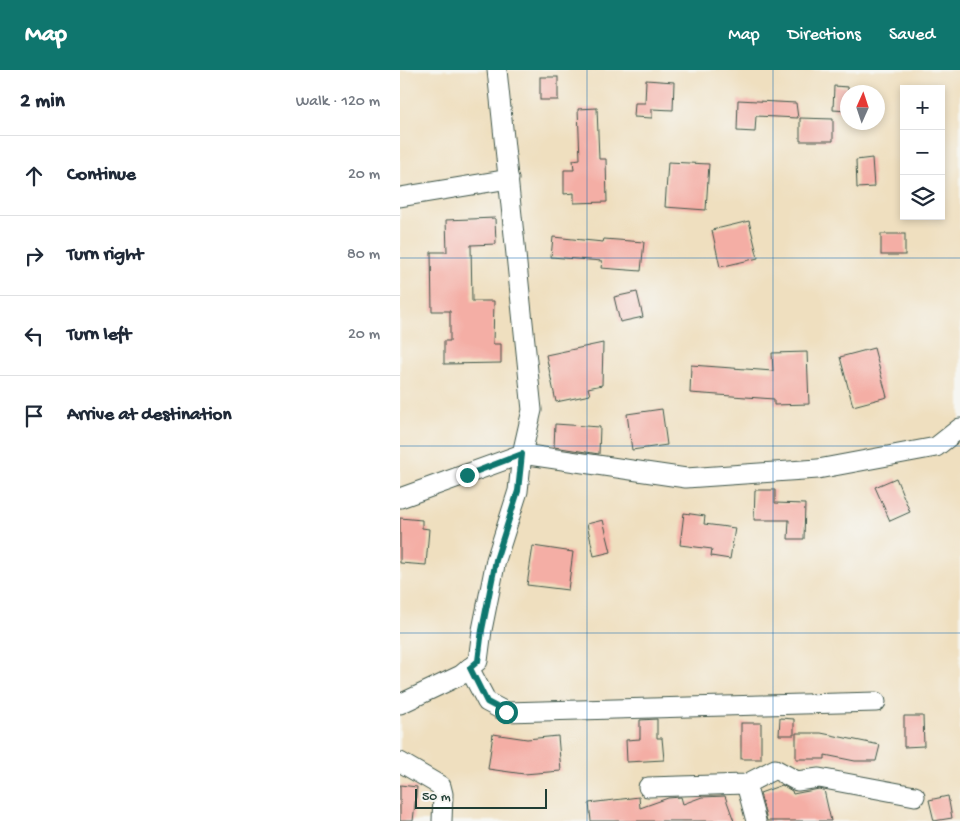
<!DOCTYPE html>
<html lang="en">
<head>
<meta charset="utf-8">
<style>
  :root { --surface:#fff; --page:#f6f6f7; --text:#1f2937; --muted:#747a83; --line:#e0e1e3; --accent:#0f766e }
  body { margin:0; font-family:"Gochi Hand",sans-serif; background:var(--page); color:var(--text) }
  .controls { position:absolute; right:15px; top:15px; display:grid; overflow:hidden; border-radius:0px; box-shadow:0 2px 8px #0003 }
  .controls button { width:45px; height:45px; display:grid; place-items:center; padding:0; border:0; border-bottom:1px solid var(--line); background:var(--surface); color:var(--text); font:25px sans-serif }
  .compass { position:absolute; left:440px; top:15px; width:45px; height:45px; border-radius:50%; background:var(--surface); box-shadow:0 2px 8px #0003; rotate:3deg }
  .scale { position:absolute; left:15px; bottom:12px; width:132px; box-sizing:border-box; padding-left:5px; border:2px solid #1f3d34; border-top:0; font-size:14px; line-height:18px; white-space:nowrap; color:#1f3d34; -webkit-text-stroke:4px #f6f6f2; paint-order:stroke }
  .stop { position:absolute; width:15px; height:15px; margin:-11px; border:4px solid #0f766e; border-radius:50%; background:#fff }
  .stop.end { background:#0f766e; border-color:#fff; box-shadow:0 1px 5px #0008 }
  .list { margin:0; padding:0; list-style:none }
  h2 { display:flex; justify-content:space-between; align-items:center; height:65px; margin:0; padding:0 20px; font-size:21px }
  h2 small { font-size:16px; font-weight:400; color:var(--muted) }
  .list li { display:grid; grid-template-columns:32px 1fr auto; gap:15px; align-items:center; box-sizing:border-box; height:80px; padding:0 20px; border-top:1px solid var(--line) }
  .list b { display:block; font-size:19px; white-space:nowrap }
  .list em { font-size:16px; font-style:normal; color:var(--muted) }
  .icon { flex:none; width:28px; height:28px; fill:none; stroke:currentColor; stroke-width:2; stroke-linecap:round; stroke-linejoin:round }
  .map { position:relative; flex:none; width:560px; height:751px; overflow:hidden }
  header { display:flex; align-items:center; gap:30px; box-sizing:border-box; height:70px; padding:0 25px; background:var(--accent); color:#fff }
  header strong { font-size:24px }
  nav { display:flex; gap:28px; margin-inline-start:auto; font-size:18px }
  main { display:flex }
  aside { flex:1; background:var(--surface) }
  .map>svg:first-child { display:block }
  .building { fill:#f4aea5 }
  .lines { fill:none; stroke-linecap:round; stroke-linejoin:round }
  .street-casing { stroke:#3e5549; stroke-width:21 }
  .street { stroke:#fff; stroke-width:19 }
  .route { stroke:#0f766e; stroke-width:6 }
  .grid { fill:none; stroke:#1f6fb2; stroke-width:1; stroke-opacity:0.55 }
</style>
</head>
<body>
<header>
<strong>Map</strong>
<nav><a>Map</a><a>Directions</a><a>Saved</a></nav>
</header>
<main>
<aside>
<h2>2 min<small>Walk · 120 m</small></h2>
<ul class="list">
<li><svg class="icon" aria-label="ahead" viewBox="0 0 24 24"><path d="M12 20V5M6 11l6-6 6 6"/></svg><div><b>Continue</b></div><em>20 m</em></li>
<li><svg class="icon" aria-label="right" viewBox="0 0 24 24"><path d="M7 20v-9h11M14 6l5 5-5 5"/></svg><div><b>Turn right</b></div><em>80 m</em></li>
<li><svg class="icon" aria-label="left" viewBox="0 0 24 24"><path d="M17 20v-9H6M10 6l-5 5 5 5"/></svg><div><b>Turn left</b></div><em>20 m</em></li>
<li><svg class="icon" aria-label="arrive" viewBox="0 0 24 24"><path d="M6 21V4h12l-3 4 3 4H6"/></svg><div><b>Arrive at destination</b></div></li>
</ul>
</aside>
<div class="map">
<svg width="560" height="751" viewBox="0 0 560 751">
  <rect width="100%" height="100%" fill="#f6f6f2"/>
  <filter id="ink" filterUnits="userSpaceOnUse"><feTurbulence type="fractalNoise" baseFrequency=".02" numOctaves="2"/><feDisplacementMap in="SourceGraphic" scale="10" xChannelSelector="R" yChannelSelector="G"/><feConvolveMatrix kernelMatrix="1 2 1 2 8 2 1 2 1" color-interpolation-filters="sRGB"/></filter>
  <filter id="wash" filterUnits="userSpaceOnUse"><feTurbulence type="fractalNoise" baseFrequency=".0096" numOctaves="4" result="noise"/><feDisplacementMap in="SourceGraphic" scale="20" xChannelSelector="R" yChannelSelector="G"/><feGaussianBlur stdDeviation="1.12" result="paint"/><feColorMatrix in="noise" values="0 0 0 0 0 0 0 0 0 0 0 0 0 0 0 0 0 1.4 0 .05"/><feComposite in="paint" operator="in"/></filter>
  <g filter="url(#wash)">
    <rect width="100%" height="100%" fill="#efdfbf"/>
    <g id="blocks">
      <g class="building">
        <rect x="140" y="7" width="18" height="23"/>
        <polygon points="246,10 274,12 273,40 252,39 252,48 234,47 235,33 245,33"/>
        <polygon points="434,16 448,17 448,41 433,40"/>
        <polygon points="338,30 396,33 398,48 356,46 355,62 337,61"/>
        <polygon points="197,38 199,89 206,89 207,132 174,133 174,123 164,124 164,100 174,100 173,90 180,89 178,39"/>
        <polygon points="400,48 433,49 433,71 400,71"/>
        <polygon points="472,88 474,117 457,118 456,90"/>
        <polygon points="268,92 309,94 306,140 265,137"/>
        <polygon points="95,148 96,174 71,175 72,231 94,231 93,274 101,274 101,293 44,294 44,271 50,271 50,241 32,241 31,182 47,182 46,150"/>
        <polygon points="349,151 358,188 320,197 312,160"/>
        <rect x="481" y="164" width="24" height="21"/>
        <polygon points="153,167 203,172 204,169 244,172 241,201 201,198 202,191 151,187"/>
        <polygon points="237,222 243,247 220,252 214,227"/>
        <polygon points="203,273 202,315 188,318 190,325 156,332 146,285"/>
        <polygon points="474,278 487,327 453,336 440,287"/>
        <polygon points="407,282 409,334 374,335 374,329 290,323 291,295 373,301 372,283"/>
        <polygon points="262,339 267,375 232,380 227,344"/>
        <polygon points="155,354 200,357 199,384 154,377"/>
        <polygon points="496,408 510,442 490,451 475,417"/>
        <polygon points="355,420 375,420 375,433 405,434 404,469 388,469 389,450 354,450"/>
        <polygon points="284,443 305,446 304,454 335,458 330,489 311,486 312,479 280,475"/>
        <polygon points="0,448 22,450 22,458 29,459 26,495 0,493"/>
        <polygon points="203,450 211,482 194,486 187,454"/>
        <polygon points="133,476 173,482 168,520 127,515"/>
        <polygon points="504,646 523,646 524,676 504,677"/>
        <polygon points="380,648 394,649 394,665 379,665"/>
        <polygon points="257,649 257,668 262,668 264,690 227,692 226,670 240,669 240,650"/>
        <rect x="341" y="653" width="20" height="36"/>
        <polygon points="396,663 421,663 480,675 476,691 455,691 425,685 425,689 396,689"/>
        <polygon points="93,664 127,669 158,666 161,701 124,704 88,699"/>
        <polygon points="0,715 17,717 13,751 0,751"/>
        <polygon points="382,715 392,721 393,724 419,719 424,720 431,751 367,751 360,723"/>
        <polygon points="325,726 334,751 191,751 189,733 239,727 240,738 268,728 281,727 283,734 302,727"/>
        <polygon points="548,726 552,748 534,751 529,730"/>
      </g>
    </g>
  </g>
  <g filter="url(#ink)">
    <use href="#blocks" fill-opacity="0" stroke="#3e5549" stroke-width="1"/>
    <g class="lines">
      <g class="street-casing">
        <g id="street">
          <polyline points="0,127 109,109"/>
          <polyline points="0,428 122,384 132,340 97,0"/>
          <polyline points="69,598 87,632 106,642 476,632"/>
          <polyline points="0,634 61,605 78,591 82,560 96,490 118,421 122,384 286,408 418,399 536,377 560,358"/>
          <polyline points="0,692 41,716 43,724 42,751"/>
          <polyline points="346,714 356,751"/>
          <polyline points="248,717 346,714 375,699 397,711 419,708 515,726"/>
        </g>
      </g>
      <use href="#street" class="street"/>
    </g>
  </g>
  <g class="lines" filter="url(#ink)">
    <polyline class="route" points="67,405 122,384 118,421 96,490 82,560 78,591 70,598 87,632 106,642"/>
  </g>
  <path class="grid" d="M 187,0 L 187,751M 373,0 L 373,751M 0,188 L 560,188M 0,376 L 560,376M 0,563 L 560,563"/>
</svg>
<div class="controls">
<button>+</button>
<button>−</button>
<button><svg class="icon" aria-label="layers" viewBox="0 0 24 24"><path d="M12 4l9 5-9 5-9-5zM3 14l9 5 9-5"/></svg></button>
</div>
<svg class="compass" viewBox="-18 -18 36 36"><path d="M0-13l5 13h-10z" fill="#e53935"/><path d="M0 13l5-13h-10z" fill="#747a83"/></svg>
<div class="scale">50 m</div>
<div class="stop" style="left:106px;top:642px"></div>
<div class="stop end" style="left:67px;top:405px"></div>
</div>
</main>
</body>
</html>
